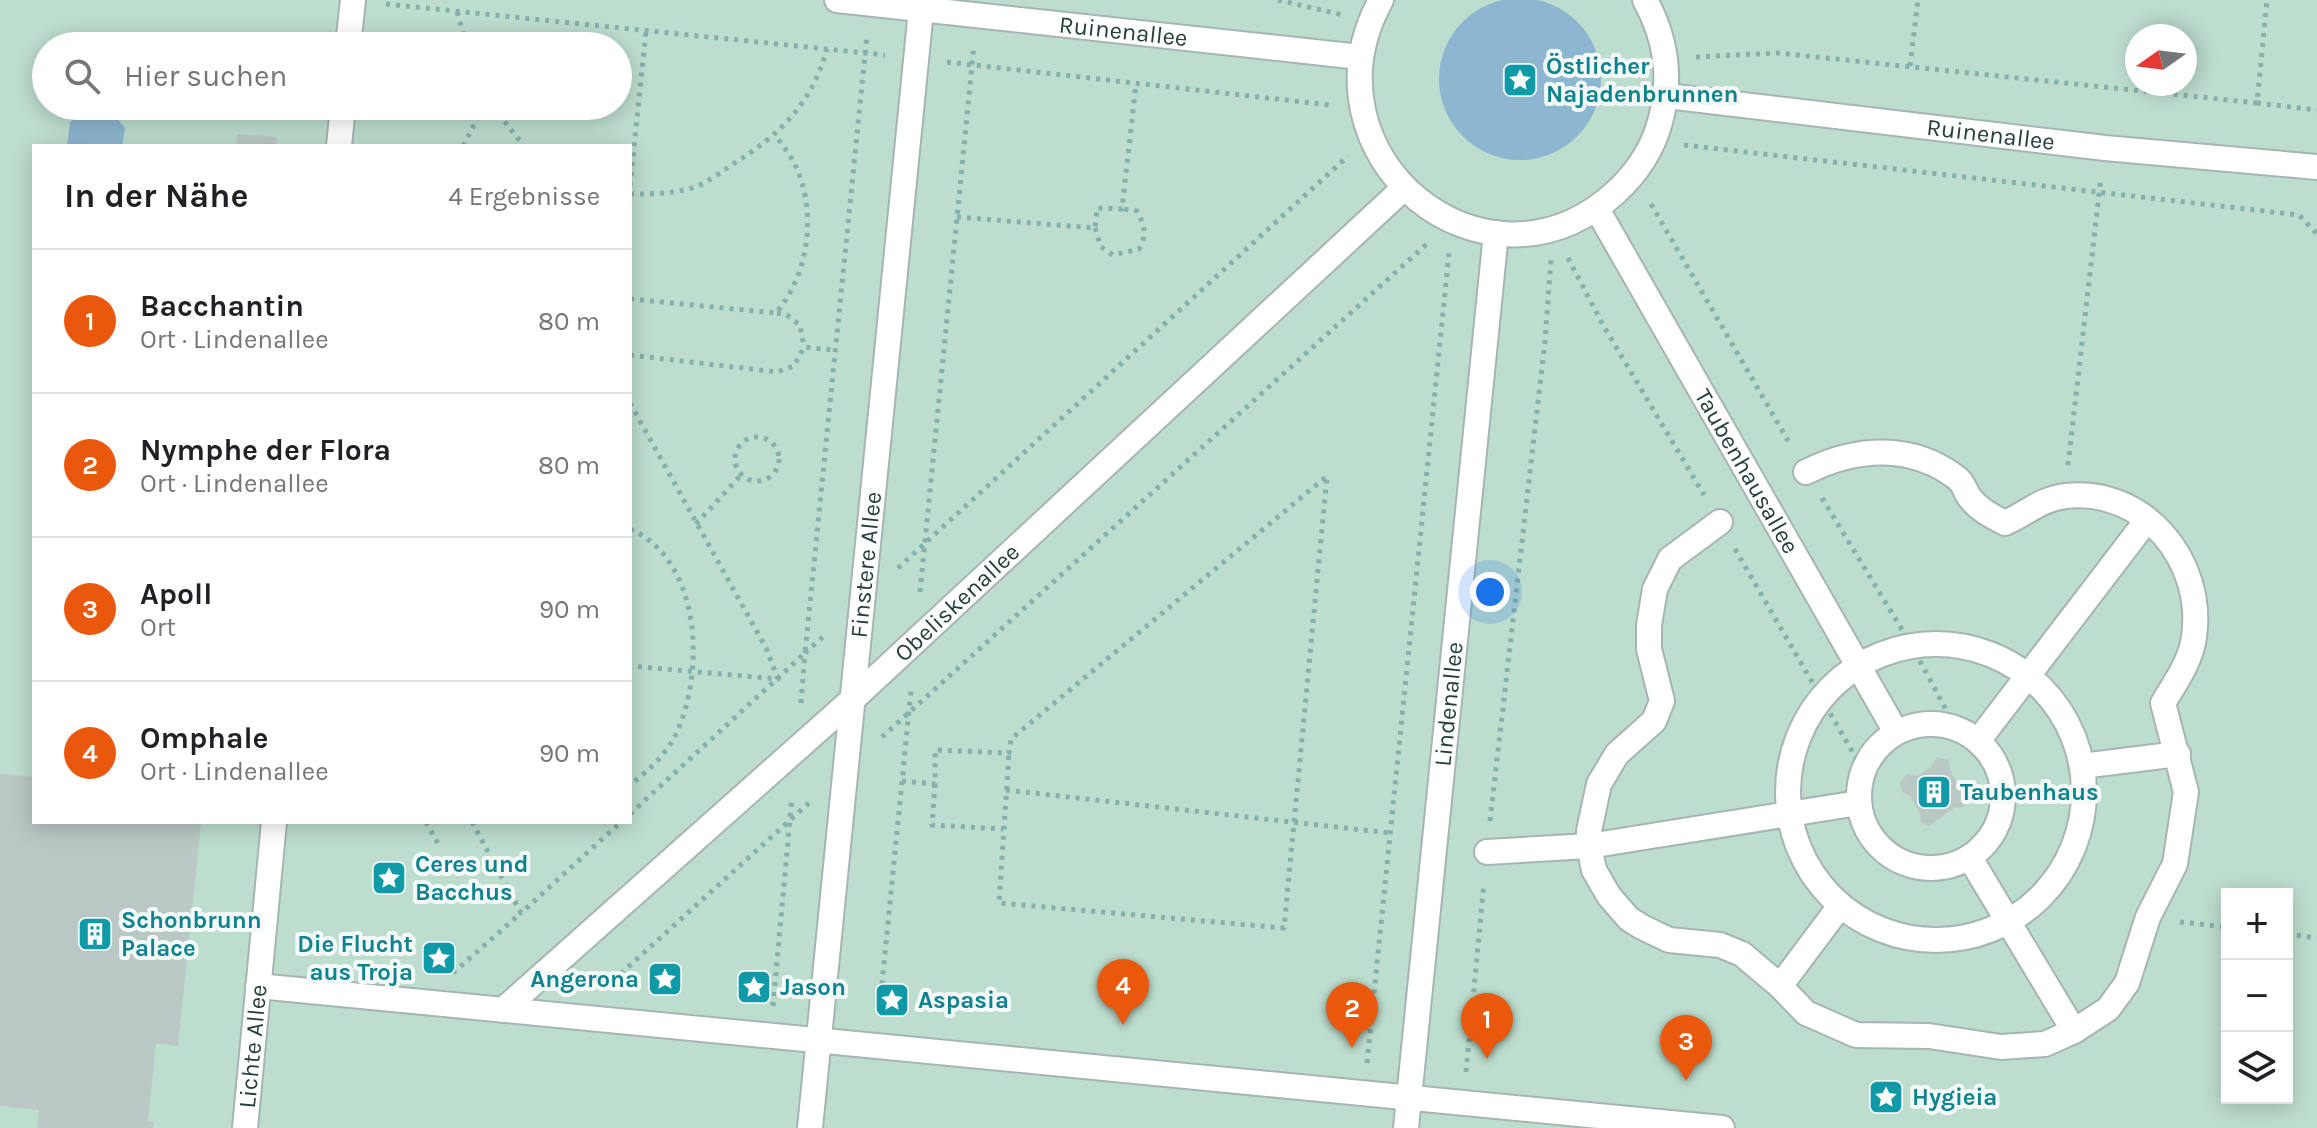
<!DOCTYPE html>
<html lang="de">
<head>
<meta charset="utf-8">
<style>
  :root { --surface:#fff; --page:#f6f6f6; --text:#202124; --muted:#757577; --line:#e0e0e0; --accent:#ea580c }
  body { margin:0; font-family:Karla,sans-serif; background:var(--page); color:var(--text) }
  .controls { position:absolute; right:24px; bottom:24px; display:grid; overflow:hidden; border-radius:0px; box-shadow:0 4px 20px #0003 }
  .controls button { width:72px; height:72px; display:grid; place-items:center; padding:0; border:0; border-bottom:2px solid var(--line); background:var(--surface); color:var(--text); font:40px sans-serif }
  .compass { position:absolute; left:2125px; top:24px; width:72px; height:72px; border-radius:50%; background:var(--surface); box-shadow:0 4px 20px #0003; rotate:256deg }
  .you { position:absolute; left:1490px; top:592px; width:28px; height:28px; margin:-20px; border:6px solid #fff; border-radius:50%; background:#1a73e8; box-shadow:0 0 0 12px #1a73e833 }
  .badge { display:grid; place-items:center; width:52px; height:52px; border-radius:50%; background:var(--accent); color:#fff; font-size:26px; font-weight:700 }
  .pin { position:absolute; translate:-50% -66px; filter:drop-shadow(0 2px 4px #0008) }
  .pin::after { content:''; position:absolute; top:42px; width:28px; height:24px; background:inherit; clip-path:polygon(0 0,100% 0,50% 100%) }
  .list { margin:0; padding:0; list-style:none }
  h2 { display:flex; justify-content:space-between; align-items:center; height:104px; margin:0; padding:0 32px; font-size:34px }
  h2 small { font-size:26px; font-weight:400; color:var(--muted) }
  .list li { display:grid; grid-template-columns:52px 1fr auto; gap:24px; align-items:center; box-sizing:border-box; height:144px; padding:0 32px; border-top:2px solid var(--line) }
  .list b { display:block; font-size:30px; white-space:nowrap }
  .list p { margin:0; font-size:26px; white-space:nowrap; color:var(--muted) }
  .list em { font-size:26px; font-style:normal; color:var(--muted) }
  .icon { flex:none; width:44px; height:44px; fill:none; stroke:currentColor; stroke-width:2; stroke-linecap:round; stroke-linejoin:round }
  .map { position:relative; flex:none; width:2317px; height:1128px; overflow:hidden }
  .search { position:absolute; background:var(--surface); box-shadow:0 4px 20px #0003; left:32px; top:32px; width:600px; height:88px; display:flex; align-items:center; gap:20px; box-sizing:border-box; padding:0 28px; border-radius:44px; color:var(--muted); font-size:30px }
  .panel { position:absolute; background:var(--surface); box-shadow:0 4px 20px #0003; left:32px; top:144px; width:600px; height:680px; border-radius:0px }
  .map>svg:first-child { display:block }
  .green { fill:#bdddce; fill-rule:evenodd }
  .water { fill:#8db6d0 }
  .building { fill:#b9c8c5 }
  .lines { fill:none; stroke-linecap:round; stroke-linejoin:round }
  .minor-casing { stroke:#a6b5b3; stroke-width:28 }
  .path { stroke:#85b0ad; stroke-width:5; stroke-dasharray:4 6; stroke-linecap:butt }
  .minor { stroke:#fff; stroke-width:24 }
  .labels { text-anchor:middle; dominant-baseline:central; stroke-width:8; stroke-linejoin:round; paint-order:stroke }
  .street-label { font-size:24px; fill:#233e3d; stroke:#f4f9f8 }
  .culture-label { font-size:24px; font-weight:bold; fill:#0d838f; stroke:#f4f9f8; text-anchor:start }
</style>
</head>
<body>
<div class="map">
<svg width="2317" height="1128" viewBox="0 0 2317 1128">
  <rect width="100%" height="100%" fill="#e4edeb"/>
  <path class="green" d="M 0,0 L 2317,0 L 2317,1128 L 0,1128 ZM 2137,36 L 2185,36 L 2185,84 L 2137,84 ZM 46,46 L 618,46 L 618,106 L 46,106 ZM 34,146 L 630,146 L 630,822 L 34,822 ZM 2227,894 L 2287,894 L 2287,1098 L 2227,1098 Z"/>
  <g class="water">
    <circle cx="1520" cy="79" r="81"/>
    <polygon points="88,107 110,110 125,128 122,146 67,146 70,122"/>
  </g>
  <g class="building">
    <polygon points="237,134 277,137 276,146 236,146"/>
    <polygon points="1937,757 1949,760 1951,773 1960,787 1966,791 1968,800 1962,807 1954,808 1929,826 1921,822 1919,811 1911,797 1902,792 1900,783 1907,774 1917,776 1930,768"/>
    <polygon points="0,774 34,777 34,822 201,824 178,1046 156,1043 148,1121 154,1122 153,1128 37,1128 39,1110 0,1106"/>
  </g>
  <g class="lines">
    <g class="minor-casing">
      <g id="minor">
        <path id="s1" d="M 837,0 L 1360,57"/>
        <path d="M 1381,0 C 1296,155 1485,311 1615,193 C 1637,173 1652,151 1660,122 C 1672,79 1667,40 1645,0"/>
        <polyline points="348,46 353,0"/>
        <path id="s2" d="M 1667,96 L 2105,148 L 2317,167"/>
        <polyline points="339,146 343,106"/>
        <path id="s3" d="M 1597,209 L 1896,732"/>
        <path d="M 1720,522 L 1670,559 L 1655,589 L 1649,625 L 1649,649 L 1662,701 L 1654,721 L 1617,754 L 1599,784 L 1589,831 L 1589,846 L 1594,870 L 1609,896 L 1629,919 L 1642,927 L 1669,940 L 1720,945 L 1742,954 L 1780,986 L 1806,1013 L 1856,1035 L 1929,1036 L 2001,1047 L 2045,1044 L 2074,1031 L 2108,1009 L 2127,983 L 2148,917 L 2175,864 L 2186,792 L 2163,703 C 2175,683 2191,661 2194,637 C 2205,561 2144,487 2066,496 C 2040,499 2028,513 2005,523 C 1992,516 1979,510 1970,498 C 1965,492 1964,483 1957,478 C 1911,443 1856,447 1806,472"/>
        <circle cx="1936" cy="792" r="148"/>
        <circle cx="1931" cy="796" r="72"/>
        <polyline points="1978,741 2147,520"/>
        <polyline points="2082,766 2178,754"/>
        <polyline points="1487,852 1589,846 1858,803"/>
        <polyline points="1970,858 2074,1031"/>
        <polyline points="258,986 1722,1128"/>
        <polyline points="1780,986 1840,906"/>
        <path id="s4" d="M 503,1010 L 853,699 L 1404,188"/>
        <path id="s5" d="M 245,1128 L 274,822"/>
        <path id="s6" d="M 810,1128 L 922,0"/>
        <path id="s7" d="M 1406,1128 L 1496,233"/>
      </g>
    </g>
    <g class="path">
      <polyline points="1278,0 1343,15"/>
      <polyline points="386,4 885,55"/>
      <polyline points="457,12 467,46"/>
      <polyline points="1696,57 1778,53 2257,103 2267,0"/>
      <polyline points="947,62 1330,105"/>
      <polyline points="1910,66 1918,0"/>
      <polyline points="2257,103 2317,110"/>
      <polyline points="492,106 524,146"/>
      <polyline points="1684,145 2299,215 2317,234"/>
      <polyline points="463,146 484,106"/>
      <polyline points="630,186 646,31"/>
      <path d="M 630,194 C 653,194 675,194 698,186 C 709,181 720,173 730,166 C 778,136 811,106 827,49"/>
      <polyline points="1651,204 1790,444"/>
      <polyline points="957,217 1095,228 1097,208 1122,209 1136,84"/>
      <path d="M 1095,228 L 1101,247 L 1113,255 L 1139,249 C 1147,235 1145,226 1137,211 L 1122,209"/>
      <polyline points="1568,258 1603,325 1704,495"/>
      <path d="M 630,299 L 776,313 C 810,273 818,208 793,161 C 788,152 781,144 776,135"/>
      <polyline points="777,313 787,315 800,325 804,347"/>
      <polyline points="630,355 777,372 794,366 804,347 834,350"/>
      <polyline points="630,403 766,648 778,679 630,666"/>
      <circle cx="757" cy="459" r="22"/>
      <polyline points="2068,465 2101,177"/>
      <polyline points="1822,498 1912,646 1952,721"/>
      <polyline points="696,524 741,475"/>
      <path d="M 630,529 C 702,560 705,673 676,734 C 666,755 648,771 630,785"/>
      <polyline points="1735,549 1863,770"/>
      <polyline points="898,568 1348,156"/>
      <polyline points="920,592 974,45"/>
      <polyline points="801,703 805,653 826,634"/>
      <polyline points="882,737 1429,242"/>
      <polyline points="902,781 935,784 935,750 1009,753 1011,739 1327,476 1284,928 999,903 1009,753"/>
      <polyline points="935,784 932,825 1003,829"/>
      <polyline points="1006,790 1390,833"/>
      <polyline points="630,814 805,653 867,35"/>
      <polyline points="1490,821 1545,341 1551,259"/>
      <polyline points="426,822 440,847"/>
      <polyline points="472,822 521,913 621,822"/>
      <polyline points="2180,922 2227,927"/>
      <polyline points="2287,934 2317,938"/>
      <polyline points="453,973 521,913"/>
      <polyline points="606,987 809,803"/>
      <polyline points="773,1006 792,797"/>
      <polyline points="879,1014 911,690"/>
      <polyline points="1367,1063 1449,253"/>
      <polyline points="1466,1072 1484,883"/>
    </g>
    <use href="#minor" class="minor"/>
  </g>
  <defs>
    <g id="sight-square" transform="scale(1.8)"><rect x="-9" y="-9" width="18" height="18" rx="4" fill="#0f9aa8" stroke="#f4f9f8"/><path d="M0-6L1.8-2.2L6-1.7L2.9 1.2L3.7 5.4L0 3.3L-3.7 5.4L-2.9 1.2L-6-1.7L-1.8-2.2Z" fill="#fff"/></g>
    <g id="building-square" transform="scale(1.8)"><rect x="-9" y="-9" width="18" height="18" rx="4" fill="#0f9aa8" stroke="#f4f9f8"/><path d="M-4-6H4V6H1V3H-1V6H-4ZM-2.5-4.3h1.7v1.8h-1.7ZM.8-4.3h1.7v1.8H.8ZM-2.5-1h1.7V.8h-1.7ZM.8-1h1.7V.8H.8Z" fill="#fff"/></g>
  </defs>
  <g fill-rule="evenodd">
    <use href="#sight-square" x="1520" y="80"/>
    <use href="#building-square" x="1934" y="792"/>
    <use href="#sight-square" x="389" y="878"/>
    <use href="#building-square" x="95" y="934"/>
    <use href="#sight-square" x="439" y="958"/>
    <use href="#sight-square" x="665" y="979"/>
    <use href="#sight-square" x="754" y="987"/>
    <use href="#sight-square" x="892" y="1000"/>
    <use href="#sight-square" x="1886" y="1097"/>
  </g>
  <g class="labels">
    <g class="street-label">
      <text stroke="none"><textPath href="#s1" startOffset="288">Ruinenallee</textPath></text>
      <text stroke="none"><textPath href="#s2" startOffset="326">Ruinenallee</textPath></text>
      <text stroke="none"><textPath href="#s3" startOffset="302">Taubenhausallee</textPath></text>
      <text stroke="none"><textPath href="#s6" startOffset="566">Finstere Allee</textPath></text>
      <text stroke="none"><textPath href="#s4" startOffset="610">Obeliskenallee</textPath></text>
      <text stroke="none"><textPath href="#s7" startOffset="426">Lindenallee</textPath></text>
      <text stroke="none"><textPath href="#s5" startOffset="82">Lichte Allee</textPath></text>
    </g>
    <g class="culture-label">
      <text x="1546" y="66">Östlicher<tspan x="1546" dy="28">Najadenbrunnen</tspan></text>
      <text x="1960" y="792">Taubenhaus</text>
      <text x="415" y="864">Ceres und<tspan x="415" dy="28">Bacchus</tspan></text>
      <text x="121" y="920">Schonbrunn<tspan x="121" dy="28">Palace</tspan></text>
      <text x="413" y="944" text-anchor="end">Die Flucht<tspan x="413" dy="28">aus Troja</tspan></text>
      <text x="639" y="979" text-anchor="end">Angerona</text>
      <text x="780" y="987">Jason</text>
      <text x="918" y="1000">Aspasia</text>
      <text x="1912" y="1097">Hygieia</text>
    </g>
  </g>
</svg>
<div class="controls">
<button>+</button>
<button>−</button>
<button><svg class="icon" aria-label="layers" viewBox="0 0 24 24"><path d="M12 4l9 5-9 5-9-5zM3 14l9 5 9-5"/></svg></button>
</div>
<svg class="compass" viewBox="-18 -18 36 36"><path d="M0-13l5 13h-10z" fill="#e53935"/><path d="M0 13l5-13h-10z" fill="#757577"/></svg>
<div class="you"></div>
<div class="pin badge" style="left:1487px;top:1059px">1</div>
<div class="pin badge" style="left:1352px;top:1048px">2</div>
<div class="pin badge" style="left:1686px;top:1081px">3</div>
<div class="pin badge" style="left:1123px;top:1025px">4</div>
<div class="search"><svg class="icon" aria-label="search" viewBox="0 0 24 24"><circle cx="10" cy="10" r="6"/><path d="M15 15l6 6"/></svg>Hier suchen</div>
<section class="panel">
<h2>In der Nähe<small>4 Ergebnisse</small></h2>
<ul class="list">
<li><span class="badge">1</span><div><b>Bacchantin</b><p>Ort · Lindenallee</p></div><em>80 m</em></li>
<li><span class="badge">2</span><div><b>Nymphe der Flora</b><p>Ort · Lindenallee</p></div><em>80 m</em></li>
<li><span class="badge">3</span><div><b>Apoll</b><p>Ort</p></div><em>90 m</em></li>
<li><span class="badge">4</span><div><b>Omphale</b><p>Ort · Lindenallee</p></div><em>90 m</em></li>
</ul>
</section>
</div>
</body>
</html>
